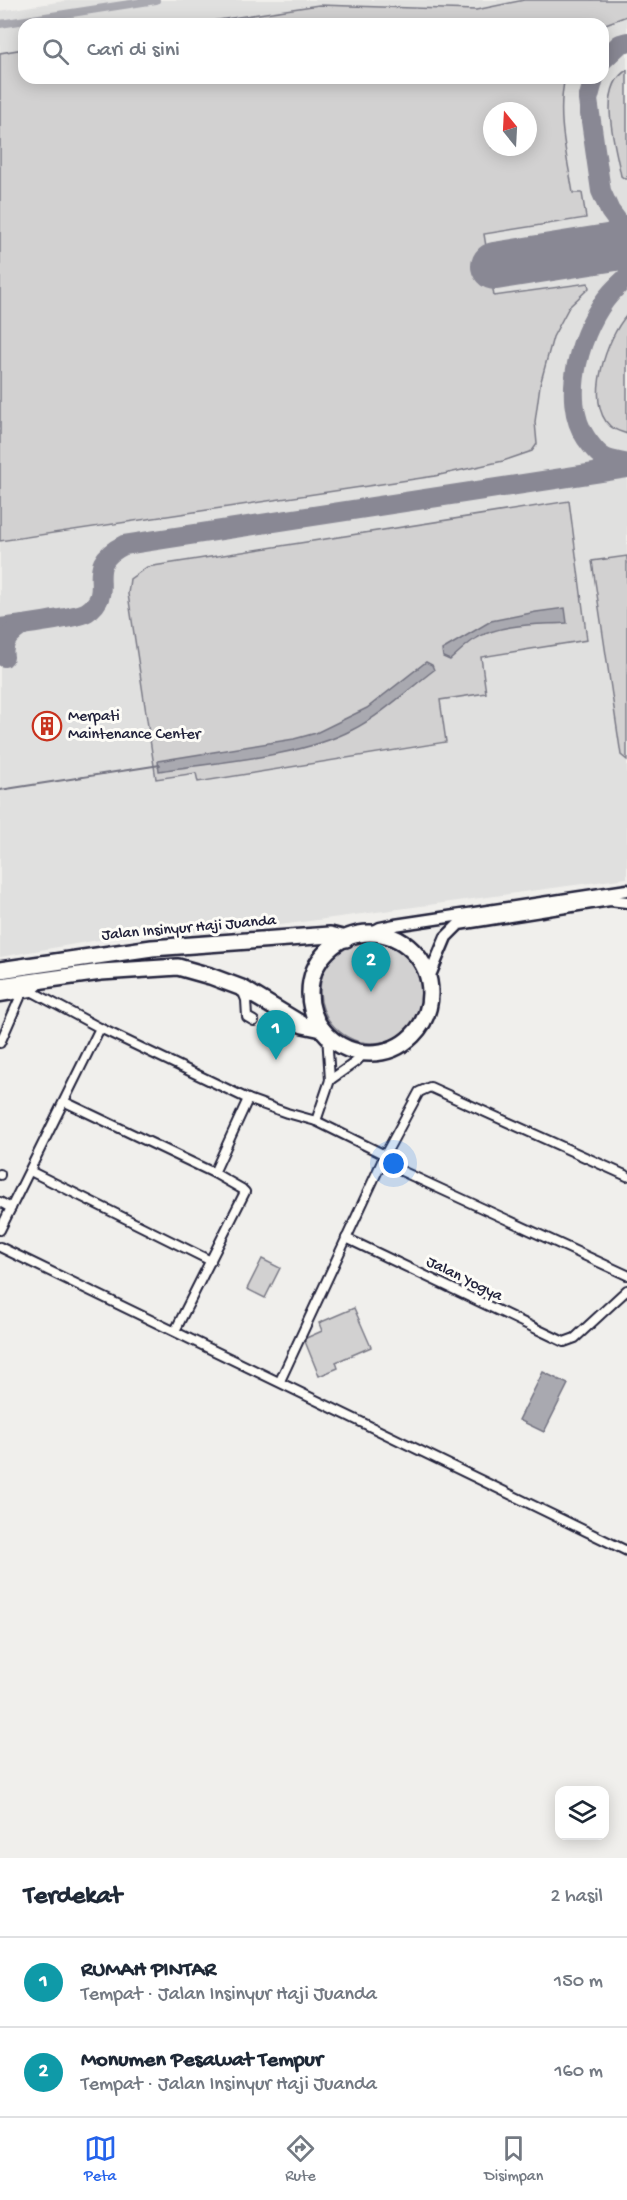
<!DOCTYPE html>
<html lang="id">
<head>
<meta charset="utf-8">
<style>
  :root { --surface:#fff; --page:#f6f6f7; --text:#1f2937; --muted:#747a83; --line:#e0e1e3; --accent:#2563eb }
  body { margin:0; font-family:"Gochi Hand",sans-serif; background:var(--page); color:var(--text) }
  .controls { position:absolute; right:18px; bottom:18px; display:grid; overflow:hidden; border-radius:12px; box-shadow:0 3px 15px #0003 }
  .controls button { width:54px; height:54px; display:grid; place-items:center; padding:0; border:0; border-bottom:2px solid var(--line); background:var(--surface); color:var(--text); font:30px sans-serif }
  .compass { position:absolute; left:483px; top:102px; width:54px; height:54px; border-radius:50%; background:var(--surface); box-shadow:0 3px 15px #0003; rotate:342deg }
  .you { position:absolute; left:394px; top:1164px; width:21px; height:21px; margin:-15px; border:4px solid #fff; border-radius:50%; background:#1a73e8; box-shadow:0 0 0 9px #1a73e833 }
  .badge { display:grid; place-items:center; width:39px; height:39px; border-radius:50%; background:var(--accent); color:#fff; font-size:20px; font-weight:700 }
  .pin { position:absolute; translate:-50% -50px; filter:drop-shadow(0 2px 3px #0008) }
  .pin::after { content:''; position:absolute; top:32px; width:21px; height:18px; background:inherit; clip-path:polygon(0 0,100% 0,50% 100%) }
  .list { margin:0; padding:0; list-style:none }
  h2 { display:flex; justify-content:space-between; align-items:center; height:78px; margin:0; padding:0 24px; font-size:26px }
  h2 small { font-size:20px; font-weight:400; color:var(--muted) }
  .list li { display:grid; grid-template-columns:39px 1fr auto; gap:18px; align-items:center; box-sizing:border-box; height:90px; padding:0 24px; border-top:2px solid var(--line) }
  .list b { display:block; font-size:22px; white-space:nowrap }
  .list p { margin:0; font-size:20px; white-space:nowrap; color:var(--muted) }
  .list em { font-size:20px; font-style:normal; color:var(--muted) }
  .icon { flex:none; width:33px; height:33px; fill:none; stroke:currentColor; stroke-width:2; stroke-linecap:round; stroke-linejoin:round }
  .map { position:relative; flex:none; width:627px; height:1858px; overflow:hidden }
  .search { position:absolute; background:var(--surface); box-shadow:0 3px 15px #0003; left:18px; right:18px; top:18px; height:66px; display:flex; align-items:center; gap:15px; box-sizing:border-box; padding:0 21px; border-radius:18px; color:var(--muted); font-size:22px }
  .sheet { height:258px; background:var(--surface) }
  nav { display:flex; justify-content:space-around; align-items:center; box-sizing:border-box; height:84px; border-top:2px solid var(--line); background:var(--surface); font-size:16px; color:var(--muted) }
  nav a { display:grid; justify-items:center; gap:3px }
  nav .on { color:var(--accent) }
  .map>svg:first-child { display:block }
  .built { fill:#e0e0df; fill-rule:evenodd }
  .green { fill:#d2d1d1; stroke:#7a7a86; stroke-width:1.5; fill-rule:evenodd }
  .water { fill:#a9a9b0; stroke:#737381; stroke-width:1.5 }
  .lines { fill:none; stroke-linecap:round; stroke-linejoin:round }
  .stream { stroke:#737381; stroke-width:2 }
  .canal { stroke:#a9a9b0; stroke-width:8 }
  .taxiway { stroke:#898894; stroke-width:20 }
  .runway { stroke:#898894; stroke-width:48 }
  .street-casing { stroke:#22223b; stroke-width:12 }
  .secondary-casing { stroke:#22223b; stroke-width:15 }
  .highway-casing { stroke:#22223b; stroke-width:20 }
  .street { stroke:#fdfcf7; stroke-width:8 }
  .secondary { stroke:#fdfcf7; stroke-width:10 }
  .highway { stroke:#fdfcf7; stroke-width:15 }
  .labels { text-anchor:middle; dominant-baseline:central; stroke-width:6; stroke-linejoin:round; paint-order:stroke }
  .poi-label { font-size:16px; fill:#22223b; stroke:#fdfcf7; text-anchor:start }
  .street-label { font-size:16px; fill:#22223b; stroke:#fdfcf7 }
</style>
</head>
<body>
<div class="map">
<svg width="627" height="1858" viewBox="0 0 627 1858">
  <rect width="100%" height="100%" fill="#f0efec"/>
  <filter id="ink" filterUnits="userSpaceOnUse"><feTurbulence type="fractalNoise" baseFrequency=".0167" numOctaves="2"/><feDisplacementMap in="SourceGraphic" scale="12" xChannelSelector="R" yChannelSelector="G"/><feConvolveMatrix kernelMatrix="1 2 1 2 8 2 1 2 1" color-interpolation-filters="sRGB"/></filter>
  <g filter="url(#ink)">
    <path class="built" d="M 71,0 L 627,0 L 627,878 L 273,926 L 272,923 L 182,933 L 180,926 L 0,957 L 0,11 ZM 24,24 L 603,24 L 603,78 L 24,78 ZM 492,111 L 528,111 L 528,147 L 492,147 Z"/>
    <g class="green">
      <polygon points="524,0 627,0 627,16 603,25 192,24 319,5 476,10"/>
      <path d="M 24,49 L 24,78 L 565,78 C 556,116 567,156 573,193 L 582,193 L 586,218 L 484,234 L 494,296 L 588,283 L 589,288 L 569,307 L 553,337 L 540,385 L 535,422 L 537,444 L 532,451 L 503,461 L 435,476 L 0,541 L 0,53 ZM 492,111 L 528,111 L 528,147 L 492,147 Z"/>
      <path d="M 627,70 L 627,179 L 625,179 L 621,176 C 616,147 596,88 627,70 Z"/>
      <path d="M 627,315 L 627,434 C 622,432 614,430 610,426 C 584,402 607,337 627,315 Z"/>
      <polygon points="569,501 587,640 481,657 486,693 440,700 446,742 198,782 196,773 156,779 128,594 130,579 147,567"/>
      <polygon points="627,556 627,760 621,755 592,561"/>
      <circle cx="372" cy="991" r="52"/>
      <polygon points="262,1259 280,1268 265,1298 247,1289"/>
      <polygon points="354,1308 371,1347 336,1362 338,1368 319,1376 304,1339 322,1331 319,1323"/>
    </g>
    <g class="water">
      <path d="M 565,608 L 567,623 C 538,625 501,623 475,639 C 466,645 458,653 450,660 L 443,657 L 442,650 L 491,621 L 536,612 Z"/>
      <path d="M 426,662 L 432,665 L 434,670 C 409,689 380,716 352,730 C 300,757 218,762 159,771 L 158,761 L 294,739 L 316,733 L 367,708 Z"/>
      <polygon points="543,1372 568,1384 544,1432 519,1420"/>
    </g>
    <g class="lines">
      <polyline class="stream" points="0,790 160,765"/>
      <polyline class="canal" points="0,24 156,0"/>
      <g class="taxiway">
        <polyline points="603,60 620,44 627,42"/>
        <polyline points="594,78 588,100 601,191 610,211 619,223 627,228"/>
        <path d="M 627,277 C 622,282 616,287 611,293 C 581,326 559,399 586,438 C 591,445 597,454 605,458 C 611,461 620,462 627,464"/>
        <path d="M 0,628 C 16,626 76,618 87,612 C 119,590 79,567 124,545 L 627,468"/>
        <path d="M 4,657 C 1,641 11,633 23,625"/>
      </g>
      <polyline class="runway" points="495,266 627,245"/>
      <g class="street-casing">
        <g id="street">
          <polyline points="242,990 246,1000 247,1017 254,1021"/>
          <polyline points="31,991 100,1028 248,1099 287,1113 316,1121 385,1155"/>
          <polyline points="0,1043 22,993"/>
          <polyline points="330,1080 357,1061 364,1053"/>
          <polyline points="65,1102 214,1173 242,1189 245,1192 175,1331"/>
          <polyline points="316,1121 330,1080 327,1035"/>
          <polyline points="382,1162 627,1275"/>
          <polyline points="30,1171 211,1261"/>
          <polyline points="214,1173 248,1099"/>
          <polyline points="0,1175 0,1174"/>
          <polyline points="0,1202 11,1208"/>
          <polyline points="0,1230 100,1028"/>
          <polyline points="346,1238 564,1342 575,1338 627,1290"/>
          <polyline points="0,1247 627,1551"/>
          <polyline points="280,1381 385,1155 419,1092 430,1087 627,1176"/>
        </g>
      </g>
      <g class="secondary-casing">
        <g id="secondary">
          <polyline points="369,934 380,928 395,925 627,890"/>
          <polyline points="428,980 446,937 459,924 610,900 627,902"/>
          <polyline points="0,996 31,991 43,980"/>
        </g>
      </g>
      <g class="highway-casing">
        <g id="highway">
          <circle cx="370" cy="993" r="60"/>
          <polyline points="0,970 152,948 330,935 346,939"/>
          <polyline points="0,986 101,972 178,967 210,976 242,988 303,1025 322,1029"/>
        </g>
      </g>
      <use href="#street" class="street"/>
      <use href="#secondary" class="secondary"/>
      <use href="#highway" class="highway"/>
    </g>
  </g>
  <defs>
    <g id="building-ring" transform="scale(1.5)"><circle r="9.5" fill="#fdfcf7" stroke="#c8321e" stroke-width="1.5"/><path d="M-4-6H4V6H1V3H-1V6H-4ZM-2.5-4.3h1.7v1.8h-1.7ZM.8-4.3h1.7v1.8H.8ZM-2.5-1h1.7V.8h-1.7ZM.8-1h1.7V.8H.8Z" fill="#c8321e"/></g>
  </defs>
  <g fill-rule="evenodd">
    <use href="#building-ring" x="47" y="726"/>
  </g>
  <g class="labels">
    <g class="poi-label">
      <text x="68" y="717">Merpati<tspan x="68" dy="18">Maintenance Center</tspan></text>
    </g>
    <g class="street-label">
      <text transform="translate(189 929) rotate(-5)">Jalan Insinyur Haji Juanda</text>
      <text transform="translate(464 1280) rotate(26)">Jalan Yogya</text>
    </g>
  </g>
</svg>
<div class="controls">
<button><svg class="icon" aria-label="layers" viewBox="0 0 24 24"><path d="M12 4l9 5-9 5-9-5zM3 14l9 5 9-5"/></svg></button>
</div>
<svg class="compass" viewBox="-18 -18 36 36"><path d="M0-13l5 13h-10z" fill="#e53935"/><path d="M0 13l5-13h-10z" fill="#747a83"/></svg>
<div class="you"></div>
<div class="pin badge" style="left:276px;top:1060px;background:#0f9aa8">1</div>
<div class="pin badge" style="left:371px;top:992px;background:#0f9aa8">2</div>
<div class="search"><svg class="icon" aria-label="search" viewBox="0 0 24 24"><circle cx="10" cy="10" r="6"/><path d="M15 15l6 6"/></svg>Cari di sini</div>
</div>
<section class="sheet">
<h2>Terdekat<small>2 hasil</small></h2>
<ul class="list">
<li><span class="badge" style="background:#0f9aa8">1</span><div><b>RUMAH PINTAR</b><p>Tempat · Jalan Insinyur Haji Juanda</p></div><em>150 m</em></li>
<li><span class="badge" style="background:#0f9aa8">2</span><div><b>Monumen Pesawat Tempur</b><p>Tempat · Jalan Insinyur Haji Juanda</p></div><em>160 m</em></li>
</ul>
</section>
<nav>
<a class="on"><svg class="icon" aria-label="map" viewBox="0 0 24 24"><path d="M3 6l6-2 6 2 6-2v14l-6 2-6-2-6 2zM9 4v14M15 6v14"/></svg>Peta</a>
<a><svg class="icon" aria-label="directions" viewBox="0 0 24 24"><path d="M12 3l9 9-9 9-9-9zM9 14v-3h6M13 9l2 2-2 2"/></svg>Rute</a>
<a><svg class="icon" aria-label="saved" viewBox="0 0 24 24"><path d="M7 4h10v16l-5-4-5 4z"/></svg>Disimpan</a>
</nav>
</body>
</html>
